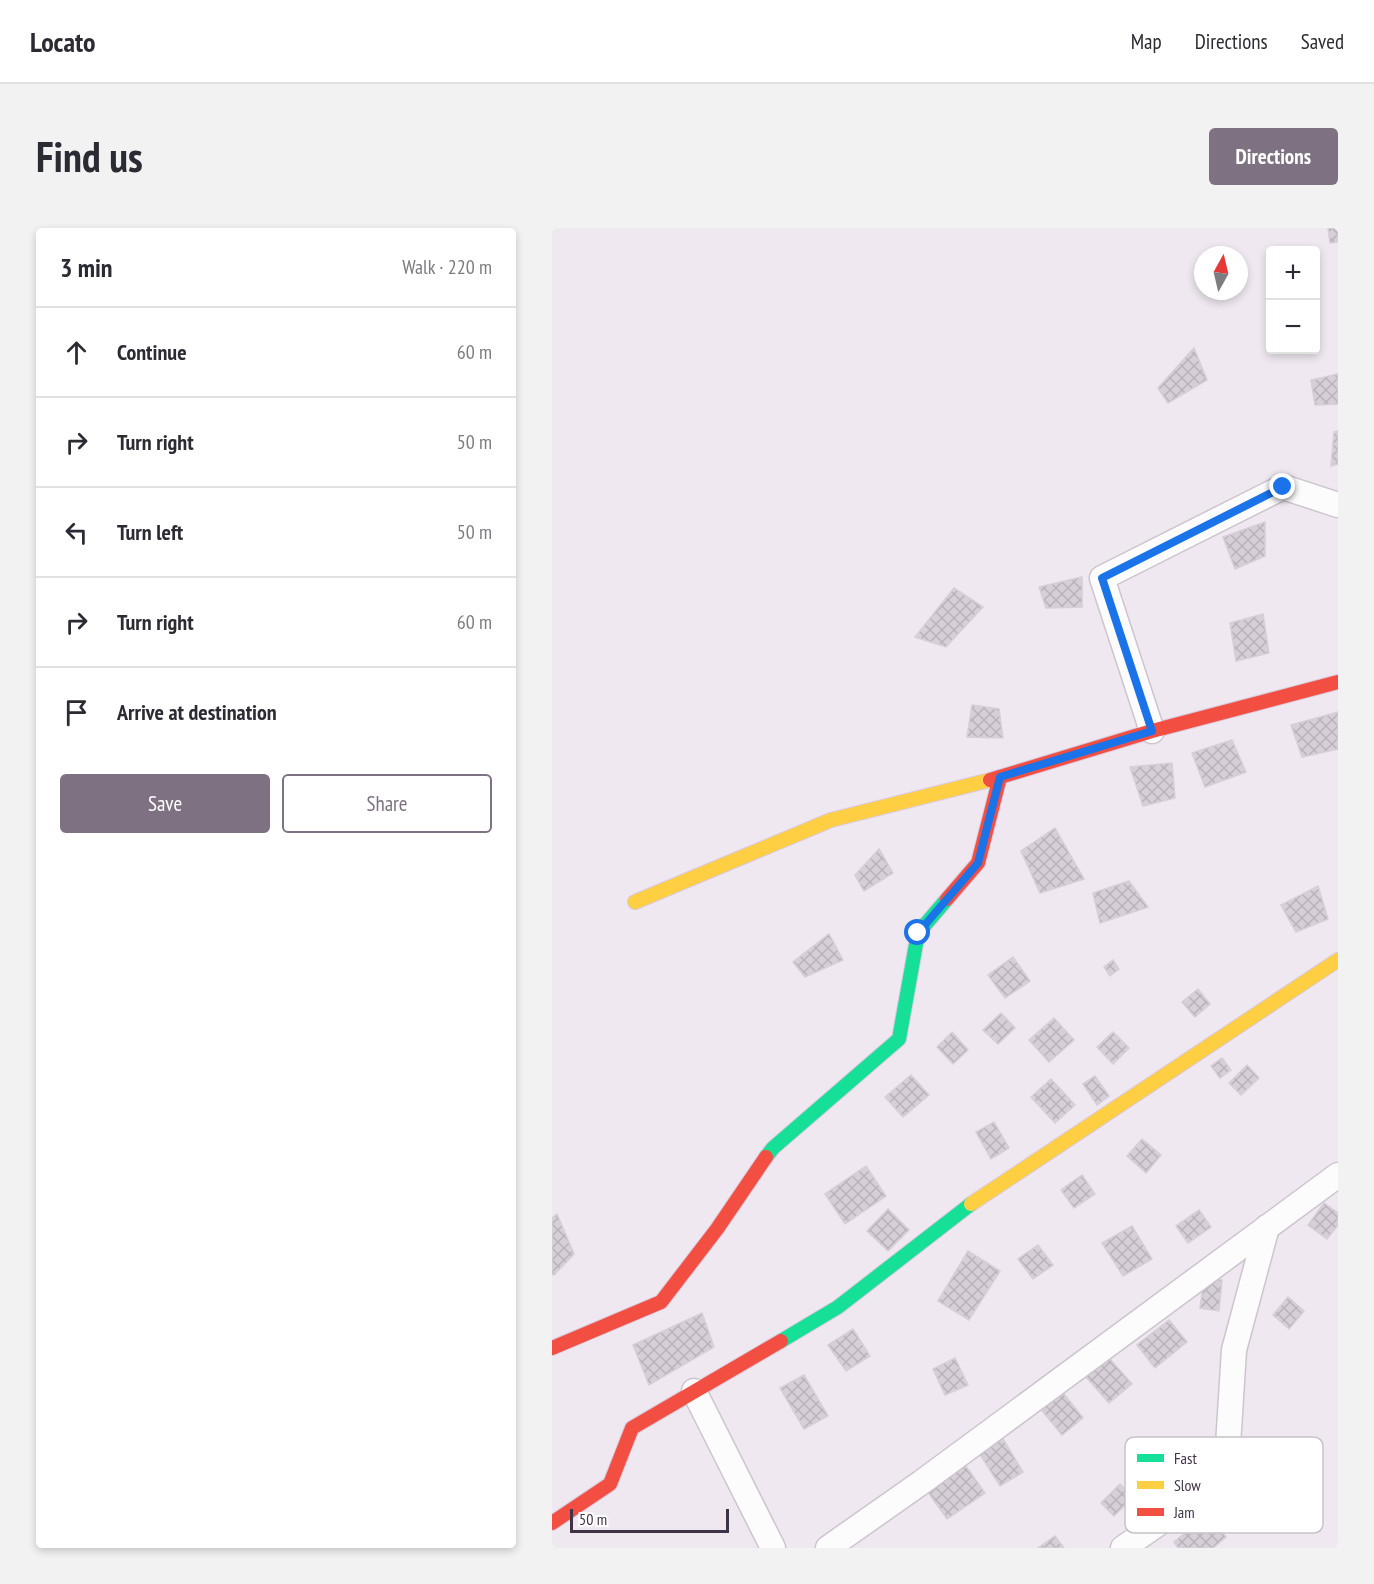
<!DOCTYPE html>
<html lang="en">
<head>
<meta charset="utf-8">
<style>
  :root { --surface:#fff; --page:#f2f2f3; --text:#2b2b33; --muted:#7c7c81; --line:#e1e1e2; --accent:#7e7282 }
  body { margin:0; font-family:"PT Sans Narrow",sans-serif; background:var(--page); color:var(--text) }
  .controls { position:absolute; right:18px; top:18px; display:grid; overflow:hidden; border-radius:6px; box-shadow:0 3px 9px #0003 }
  .controls button { width:54px; height:54px; display:grid; place-items:center; padding:0; border:0; border-bottom:2px solid var(--line); background:var(--surface); color:var(--text); font:30px sans-serif }
  .compass { position:absolute; left:642px; top:18px; width:54px; height:54px; border-radius:50%; background:var(--surface); box-shadow:0 3px 9px #0003; rotate:8deg }
  .scale { position:absolute; left:18px; bottom:15px; width:159px; box-sizing:border-box; padding-left:6px; border:3px solid #413347; border-top:0; font-size:16px; line-height:21px; white-space:nowrap; color:#413347; -webkit-text-stroke:4px #fff; paint-order:stroke }
  .stop { position:absolute; width:18px; height:18px; margin:-14px; border:4px solid #1a73e8; border-radius:50%; background:#fff }
  .stop.end { background:#1a73e8; border-color:#fff; box-shadow:0 2px 6px #0008 }
  .list { margin:0; padding:0; list-style:none }
  h2 { display:flex; justify-content:space-between; align-items:center; height:78px; margin:0; padding:0 24px; font-size:26px }
  h2 small { font-size:20px; font-weight:400; color:var(--muted) }
  .list li { display:grid; grid-template-columns:39px 1fr auto; gap:18px; align-items:center; box-sizing:border-box; height:90px; padding:0 24px; border-top:2px solid var(--line) }
  .list b { display:block; font-size:22px; white-space:nowrap }
  .list em { font-size:20px; font-style:normal; color:var(--muted) }
  .actions { display:flex; gap:12px; padding:18px 24px }
  .actions a { flex:1; padding:14px 0; border:2px solid var(--accent); border-radius:6px; text-align:center; font-size:21px; color:var(--accent) }
  .actions .main { background:var(--accent); color:#fff }
  .icon { flex:none; width:33px; height:33px; fill:none; stroke:currentColor; stroke-width:2; stroke-linecap:round; stroke-linejoin:round }
  .map { position:relative; flex:none; width:786px; height:1320px; overflow:hidden; border-radius:6px }
  header { display:flex; align-items:center; gap:36px; box-sizing:border-box; height:84px; padding:0 30px; background:var(--surface); border-bottom:2px solid var(--line) }
  header strong { font-size:28px }
  nav { display:flex; gap:33px; margin-inline-start:auto; font-size:21px }
  .intro { display:flex; align-items:center; justify-content:space-between; box-sizing:border-box; height:144px; padding:0 36px }
  h1 { margin:0; font-size:42px }
  .button { padding:15px 27px; border-radius:6px; background:var(--accent); color:#fff; font-size:21px; font-weight:700 }
  main { display:flex; gap:36px; padding:0 36px }
  aside { flex:1; background:var(--surface); border-radius:6px; box-shadow:0 3px 9px #0003 }
  .map>svg:first-child { display:block }
  .building { fill:url(#building-cross-hatch); stroke:#d6ced8; stroke-width:1.5 }
  .lines { fill:none; stroke-linecap:round; stroke-linejoin:round }
  .street-casing { stroke:#cdc4cf; stroke-width:27 }
  .fast-casing { stroke:#dac9dc; stroke-width:16 }
  .slow-casing { stroke:#dac9dc; stroke-width:16 }
  .jam-casing { stroke:#dac9dc; stroke-width:16 }
  .street { stroke:#fdfcfd; stroke-width:24 }
  .fast { stroke:#16e098; stroke-width:14 }
  .slow { stroke:#ffcf43; stroke-width:14 }
  .jam { stroke:#f24e42; stroke-width:14 }
  .route { stroke:#1a73e8; stroke-width:8 }
  .key { fill:#fff; stroke:#c6c2c8; stroke-width:1.5 }
  .key-label { font-size:16px; fill:#413347 }
</style>
</head>
<body>
<header>
<strong>Locato</strong>
<nav><a>Map</a><a>Directions</a><a>Saved</a></nav>
</header>
<div class="intro"><h1>Find us</h1><a class="button">Directions</a></div>
<main>
<aside>
<h2>3 min<small>Walk · 220 m</small></h2>
<ul class="list">
<li><svg class="icon" aria-label="ahead" viewBox="0 0 24 24"><path d="M12 20V5M6 11l6-6 6 6"/></svg><div><b>Continue</b></div><em>60 m</em></li>
<li><svg class="icon" aria-label="right" viewBox="0 0 24 24"><path d="M7 20v-9h11M14 6l5 5-5 5"/></svg><div><b>Turn right</b></div><em>50 m</em></li>
<li><svg class="icon" aria-label="left" viewBox="0 0 24 24"><path d="M17 20v-9H6M10 6l-5 5 5 5"/></svg><div><b>Turn left</b></div><em>50 m</em></li>
<li><svg class="icon" aria-label="right" viewBox="0 0 24 24"><path d="M7 20v-9h11M14 6l5 5-5 5"/></svg><div><b>Turn right</b></div><em>60 m</em></li>
<li><svg class="icon" aria-label="arrive" viewBox="0 0 24 24"><path d="M6 21V4h12l-3 4 3 4H6"/></svg><div><b>Arrive at destination</b></div></li>
</ul>
<div class="actions"><a class="main">Save</a><a>Share</a></div>
</aside>
<div class="map">
<svg width="786" height="1320" viewBox="0 0 786 1320">
  <defs>
    <pattern id="building-cross-hatch" width="8" height="8" patternUnits="userSpaceOnUse" patternTransform="scale(1.5)"><rect width="8" height="8" fill="#d6cfd8"/><path d="M0 0l8 8M0 8l8-8" fill="none" stroke="#b9b2bb"/></pattern>
  </defs>
  <rect width="100%" height="100%" fill="#efe8f0"/>
  <g class="building">
    <polygon points="776,0 786,0 786,14 778,15"/>
    <polygon points="642,120 655,152 616,175 606,160"/>
    <polygon points="786,146 786,176 763,177 759,152"/>
    <polygon points="786,203 786,236 779,238 782,204"/>
    <polygon points="713,294 713,328 683,341 671,309"/>
    <polygon points="530,349 530,379 494,380 487,359"/>
    <polygon points="402,360 431,379 394,419 363,409"/>
    <polygon points="711,386 717,425 684,433 678,395"/>
    <polygon points="420,477 447,481 451,510 415,509"/>
    <polygon points="786,484 786,521 750,529 739,497"/>
    <polygon points="680,512 694,544 653,559 640,525"/>
    <polygon points="620,535 623,570 591,578 578,539"/>
    <polygon points="503,600 532,651 488,665 469,623"/>
    <polygon points="327,621 341,645 312,663 303,647"/>
    <polygon points="577,653 596,679 548,695 541,665"/>
    <polygon points="766,658 776,691 744,704 729,677"/>
    <polygon points="277,706 291,732 253,749 241,734"/>
    <polygon points="461,729 478,753 453,770 436,747"/>
    <polygon points="561,732 567,741 558,748 552,739"/>
    <polygon points="646,761 658,776 643,789 630,774"/>
    <polygon points="449,785 463,800 446,816 431,802"/>
    <polygon points="502,790 522,812 497,834 477,812"/>
    <polygon points="400,804 416,822 401,836 385,819"/>
    <polygon points="561,804 577,820 561,836 545,819"/>
    <polygon points="670,830 679,842 668,850 659,838"/>
    <polygon points="695,837 707,850 689,867 677,855"/>
    <polygon points="359,847 377,867 351,889 333,869"/>
    <polygon points="543,848 557,868 545,877 531,856"/>
    <polygon points="499,851 523,877 503,895 479,869"/>
    <polygon points="442,894 457,920 439,931 424,904"/>
    <polygon points="590,911 609,927 594,945 575,928"/>
    <polygon points="314,938 334,968 293,996 273,966"/>
    <polygon points="530,947 543,966 522,980 509,962"/>
    <polygon points="772,975 786,985 786,997 775,1011 756,997"/>
    <polygon points="336,981 357,1002 336,1023 315,1003"/>
    <polygon points="647,982 659,999 636,1015 624,998"/>
    <polygon points="5,986 22,1026 2,1047 0,1046 0,990"/>
    <polygon points="580,998 600,1031 571,1048 550,1015"/>
    <polygon points="486,1017 501,1037 481,1051 466,1031"/>
    <polygon points="416,1023 448,1043 417,1092 386,1073"/>
    <polygon points="652,1050 670,1052 667,1083 648,1080"/>
    <polygon points="736,1069 752,1083 737,1101 721,1087"/>
    <polygon points="150,1085 162,1119 97,1157 81,1117"/>
    <polygon points="617,1092 635,1114 603,1140 585,1117"/>
    <polygon points="301,1101 318,1128 294,1143 276,1117"/>
    <polygon points="556,1129 580,1156 557,1175 534,1149"/>
    <polygon points="403,1130 416,1157 393,1167 381,1141"/>
    <polygon points="252,1147 276,1188 252,1201 228,1160"/>
    <polygon points="508,1161 531,1190 510,1207 487,1179"/>
    <polygon points="451,1211 471,1244 448,1258 427,1225"/>
    <polygon points="411,1234 433,1265 395,1291 373,1260"/>
    <polygon points="568,1256 581,1269 562,1288 549,1275"/>
    <polygon points="655,1287 674,1309 661,1320 626,1320 622,1314"/>
    <polygon points="503,1308 512,1320 486,1320"/>
  </g>
  <g class="lines">
    <g class="street-casing">
      <g id="street">
        <polyline points="600,503 550,350 731,259 786,277"/>
        <polyline points="142,1163 221,1320"/>
        <polyline points="276,1320 370,1254 786,947"/>
        <polyline points="571,1320 674,1249 682,1122 715,999"/>
      </g>
    </g>
    <g class="fast-casing">
      <g id="fast">
        <polyline points="214,929 221,920 347,811 366,705 395,671"/>
        <polyline points="229,1113 286,1079 419,976"/>
      </g>
    </g>
    <g class="slow-casing">
      <g id="slow">
        <polyline points="83,674 279,592 438,552"/>
        <polyline points="419,976 786,732"/>
      </g>
    </g>
    <g class="jam-casing">
      <g id="jam">
        <polyline points="438,552 600,503 786,454"/>
        <polyline points="395,671 426,635 448,549"/>
        <polyline points="0,1120 109,1074 165,1001 214,929"/>
        <polyline points="0,1295 58,1256 80,1200 229,1113"/>
      </g>
    </g>
    <use href="#street" class="street"/>
    <use href="#fast" class="fast"/>
    <use href="#slow" class="slow"/>
    <use href="#jam" class="jam"/>
  </g>
  <g class="lines">
    <polyline class="route" points="366,705 426,635 448,549 600,503 550,350 731,259"/>
  </g>
  <rect x="573" y="1209" width="198" height="96" rx="9" class="key"/>
  <rect x="585" y="1226" width="27" height="8" fill="#16e098"/>
  <rect x="585" y="1253" width="27" height="8" fill="#ffcf43"/>
  <rect x="585" y="1280" width="27" height="8" fill="#f24e42"/>
  <g class="key-label">
    <text x="622" y="1236">Fast</text>
    <text x="622" y="1263">Slow</text>
    <text x="622" y="1290">Jam</text>
  </g>
</svg>
<div class="controls">
<button>+</button>
<button>−</button>
</div>
<svg class="compass" viewBox="-18 -18 36 36"><path d="M0-13l5 13h-10z" fill="#e53935"/><path d="M0 13l5-13h-10z" fill="#7c7c81"/></svg>
<div class="scale">50 m</div>
<div class="stop" style="left:366px;top:705px"></div>
<div class="stop end" style="left:731px;top:259px"></div>
</div>
</main>
</body>
</html>
